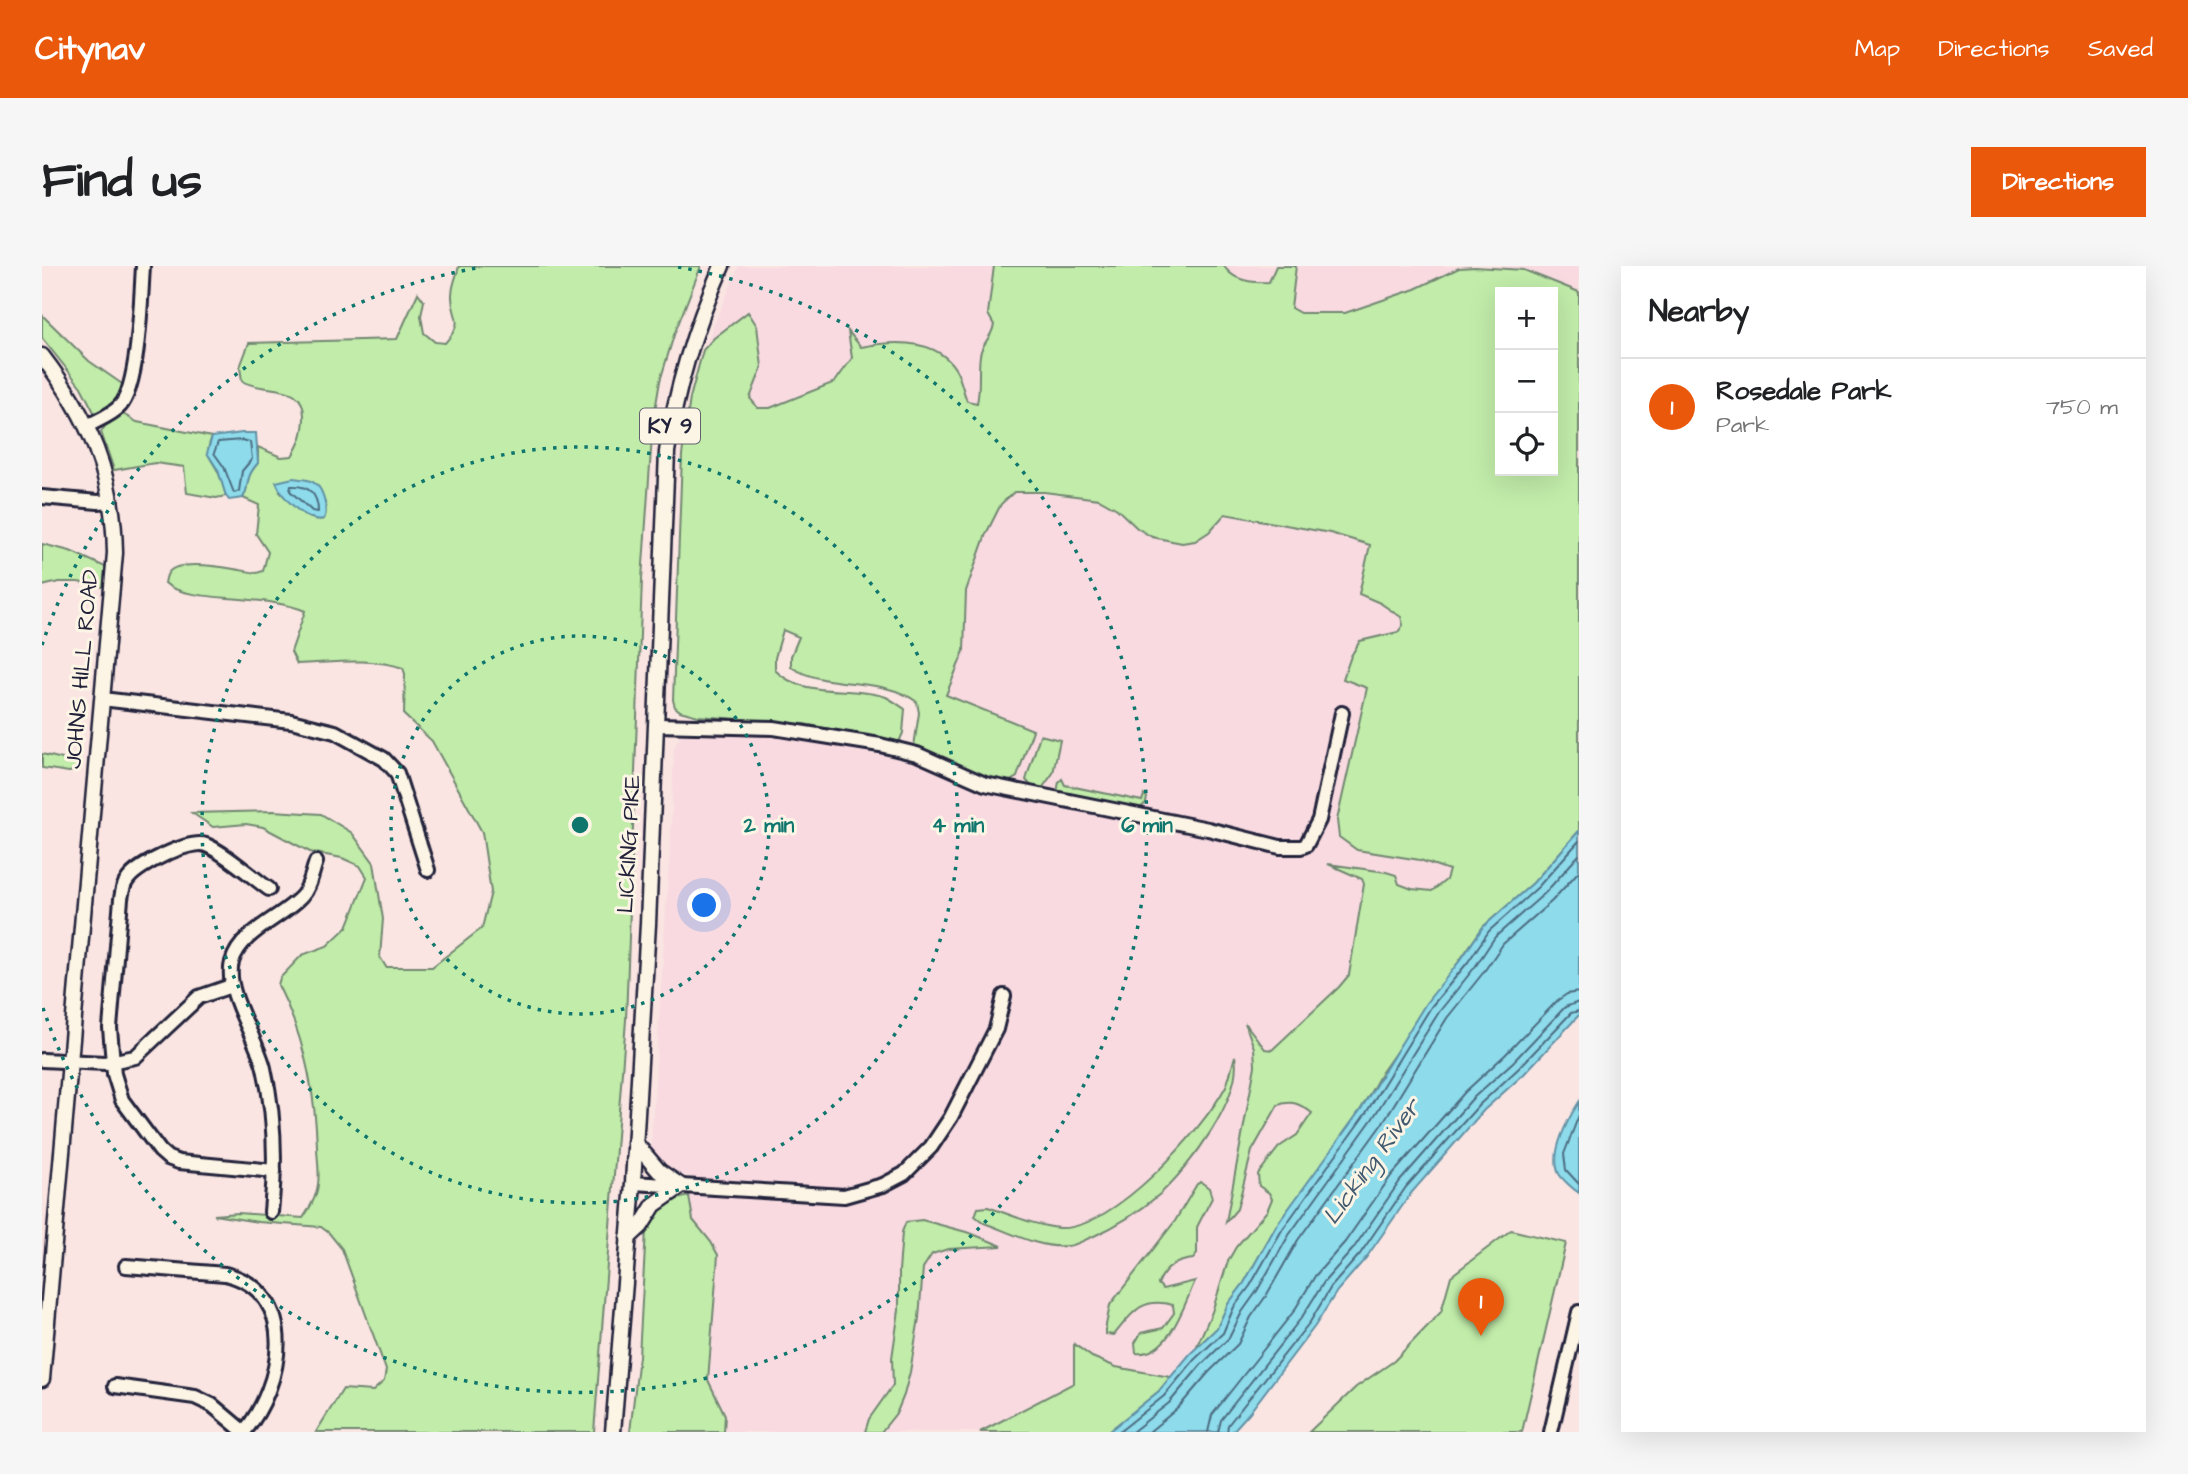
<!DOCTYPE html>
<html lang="en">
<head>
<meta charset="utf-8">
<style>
  :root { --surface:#fff; --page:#f6f6f6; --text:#202124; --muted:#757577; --line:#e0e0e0; --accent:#ea580c }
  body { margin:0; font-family:"Architects Daughter",sans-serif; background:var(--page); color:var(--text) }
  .controls { position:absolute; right:21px; top:21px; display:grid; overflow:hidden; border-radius:0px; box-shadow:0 7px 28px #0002 }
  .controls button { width:63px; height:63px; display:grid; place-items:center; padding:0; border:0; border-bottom:2px solid var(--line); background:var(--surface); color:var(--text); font:35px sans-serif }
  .you { position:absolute; left:663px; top:640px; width:24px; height:24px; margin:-18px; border:5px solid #fff; border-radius:50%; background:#1a73e8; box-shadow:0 0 0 10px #1a73e833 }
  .badge { display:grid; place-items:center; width:46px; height:46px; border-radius:50%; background:var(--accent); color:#fff; font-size:23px; font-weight:700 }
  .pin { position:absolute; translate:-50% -58px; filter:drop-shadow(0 2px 4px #0008) }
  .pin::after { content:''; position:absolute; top:37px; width:24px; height:21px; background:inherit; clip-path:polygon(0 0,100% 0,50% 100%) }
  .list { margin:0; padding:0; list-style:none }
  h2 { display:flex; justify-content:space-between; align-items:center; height:91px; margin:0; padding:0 28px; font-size:30px }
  h2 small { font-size:23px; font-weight:400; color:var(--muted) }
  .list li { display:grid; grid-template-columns:46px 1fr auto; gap:21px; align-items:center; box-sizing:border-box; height:98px; padding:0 28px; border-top:2px solid var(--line) }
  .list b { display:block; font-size:26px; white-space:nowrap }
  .list p { margin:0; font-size:23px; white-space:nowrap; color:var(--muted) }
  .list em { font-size:23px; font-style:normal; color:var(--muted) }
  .icon { flex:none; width:38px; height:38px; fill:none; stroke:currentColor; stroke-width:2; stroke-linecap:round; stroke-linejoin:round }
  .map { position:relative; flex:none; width:1537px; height:1166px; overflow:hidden; border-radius:0px }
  header { display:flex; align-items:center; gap:42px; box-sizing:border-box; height:98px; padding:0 35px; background:var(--accent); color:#fff }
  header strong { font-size:33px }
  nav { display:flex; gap:38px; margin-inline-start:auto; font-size:24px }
  .intro { display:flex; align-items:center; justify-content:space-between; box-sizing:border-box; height:168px; padding:0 42px }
  h1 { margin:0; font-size:49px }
  .button { padding:18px 32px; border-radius:0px; background:var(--accent); color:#fff; font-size:24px; font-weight:700 }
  main { display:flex; gap:42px; padding:0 42px }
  aside { flex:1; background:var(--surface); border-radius:0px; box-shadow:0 7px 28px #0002 }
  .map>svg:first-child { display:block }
  .built { fill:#f8dae0 }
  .green { fill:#c1eca9; stroke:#728772; stroke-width:2; fill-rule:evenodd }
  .water { fill:#8ddbeb; stroke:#6291a5; stroke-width:2 }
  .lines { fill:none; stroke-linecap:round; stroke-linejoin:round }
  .shore { stroke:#4d6c81; stroke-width:2 }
  .minor-casing { stroke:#22223b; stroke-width:18 }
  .major-casing { stroke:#22223b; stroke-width:19 }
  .minor { stroke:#fcf5e5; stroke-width:12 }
  .major { stroke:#fcf5e5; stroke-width:14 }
  .ring { fill:none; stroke:#0f766e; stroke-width:3.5; stroke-dasharray:3.5 7 }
  .labels { text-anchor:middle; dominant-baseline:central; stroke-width:6; stroke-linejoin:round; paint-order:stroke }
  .shield { fill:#fcf5e5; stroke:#63616e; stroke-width:2 }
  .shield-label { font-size:21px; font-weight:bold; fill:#22223b }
  .street-label { font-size:23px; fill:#22223b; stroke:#fcf5e5 }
  .water-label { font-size:24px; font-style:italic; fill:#425a70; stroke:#fcf5e5 }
  .centre { fill:#0f766e; stroke:#fcf5e5; stroke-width:3.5 }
  .ring-label { font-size:21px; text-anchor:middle; font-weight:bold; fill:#0f766e; stroke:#fcf5e5; stroke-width:6; stroke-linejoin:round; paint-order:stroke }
</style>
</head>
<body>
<header>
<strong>Citynav</strong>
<nav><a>Map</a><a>Directions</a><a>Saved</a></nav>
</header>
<div class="intro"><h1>Find us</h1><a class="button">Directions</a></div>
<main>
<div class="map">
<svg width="1537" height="1166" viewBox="0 0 1537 1166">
  <rect width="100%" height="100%" fill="#fae5e2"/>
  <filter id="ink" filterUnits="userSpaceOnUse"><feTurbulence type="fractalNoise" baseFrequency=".0143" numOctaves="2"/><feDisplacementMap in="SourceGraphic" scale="14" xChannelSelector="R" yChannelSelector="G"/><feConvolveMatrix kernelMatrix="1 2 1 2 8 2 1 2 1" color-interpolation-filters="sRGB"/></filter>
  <g filter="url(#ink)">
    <g class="built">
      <polygon points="697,0 952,0 946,48 952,59 949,72 938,87 939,118 935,137 925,135 914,104 835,78 819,81 806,66 810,92 793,116 728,142 716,142 708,132 720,101 686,63 672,72 661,84"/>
      <polygon points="1182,0 1234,0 1227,16 1209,17 1186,6"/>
      <polygon points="1254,0 1537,0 1537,26 1482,4 1433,1 1417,2 1373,23 1303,47 1258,47 1249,42"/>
      <polygon points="972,226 1057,233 1085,251 1153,275 1167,267 1183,248 1288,267 1328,279 1317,328 1350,344 1360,351 1361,359 1357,366 1341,371 1309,390 1301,413 1325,422 1295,554 1297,571 1315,584 1378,594 1408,603 1404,614 1391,625 1370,623 1357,617 1344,606 1289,599 1320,614 1322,618 1307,709 1229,784 1223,783 1204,760 1212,782 1213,800 1185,955 1195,943 1210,885 1236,839 1245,836 1257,837 1270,847 1255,869 1237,881 1227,927 1230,932 1225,945 1194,981 1186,995 1170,1046 1154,1082 1128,1111 1074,1101 1050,1091 1033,1078 1032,1117 938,1166 682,1166 683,1149 666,1114 676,989 669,976 651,954 647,930 647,910 636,909 625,902 615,892 609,881 629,567 632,482 635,475 641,469 667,467 728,468 784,476 848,488 876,496 917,515 943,522 1246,587 1258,584 1239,577 956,517 904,429 922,385 924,325 944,268 959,238"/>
    </g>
    <g class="green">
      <path d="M 417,0 L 659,0 L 632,69 L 618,115 L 611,156 L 600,313 L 584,754 L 552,1166 L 274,1166 L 301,1123 L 331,1125 L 342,1115 L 344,1104 L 300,983 L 287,967 L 279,961 L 216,956 L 172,949 L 196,947 L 261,952 C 268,942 275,931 276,918 C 278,906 275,893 275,880 C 273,823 262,770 236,719 L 238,712 L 260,689 L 285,680 L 305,661 L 325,611 L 318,600 L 300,592 L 268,586 L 221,561 L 204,558 L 171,561 L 150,547 L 231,545 L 279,548 L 310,567 L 332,597 L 341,653 L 338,691 L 344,701 L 390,701 L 440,662 L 449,626 L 440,566 L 390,475 L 362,449 L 363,408 L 361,402 C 328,391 289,397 255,398 L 249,386 L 263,345 C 227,328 143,337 123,317 C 124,313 124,309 127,306 C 138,291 197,304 215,307 L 221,305 L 226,286 L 214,268 L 217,239 L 201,232 C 209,218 201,214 216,197 L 216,181 L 239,191 L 250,190 C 258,177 261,169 262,153 C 264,113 223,129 200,115 L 198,101 L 207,77 L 355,73 L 376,27 L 382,35 L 379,50 L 382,67 L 393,76 L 403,77 C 425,52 409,53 410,29 C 410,19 415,9 417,0 ZM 266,214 C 278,221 288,239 282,253 C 264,257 250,237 238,226 Z"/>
      <path d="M 952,0 L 1182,0 C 1191,15 1211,17 1227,16 L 1234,0 L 1254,0 L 1249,42 L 1258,47 L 1303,47 L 1373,23 L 1417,2 L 1433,1 L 1482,4 L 1537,26 L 1537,565 L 1491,617 L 1441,661 L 1340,806 L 1319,843 L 1284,893 L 1234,960 L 1202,1017 L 1186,1038 L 1175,1062 L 1154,1082 L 1170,1046 L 1186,995 L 1194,981 L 1225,945 L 1230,933 L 1227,927 L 1217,920 L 1216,908 L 1237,881 L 1255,869 L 1270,847 C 1258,838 1251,834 1236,839 L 1210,885 L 1195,943 L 1184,956 L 1213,800 L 1212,782 L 1203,757 L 1223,783 L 1230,784 L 1297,721 L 1307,709 L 1322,618 L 1320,613 L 1286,598 L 1344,606 L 1354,609 L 1357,618 L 1370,623 L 1390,625 L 1404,614 L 1407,604 L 1378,594 L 1315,584 L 1297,571 L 1295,554 L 1325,422 L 1301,413 L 1309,390 L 1318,375 L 1356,366 L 1361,359 L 1359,351 L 1338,337 L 1317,328 L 1328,279 L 1288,267 L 1183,248 L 1167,266 L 1153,275 L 1140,277 L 1110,271 L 1095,262 L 1075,243 L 1057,233 L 1002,226 L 972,226 L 959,238 L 944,268 L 924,325 L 922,385 L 904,429 L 991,464 L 975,511 L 963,518 L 929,507 L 872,480 L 877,447 L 875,436 C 839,409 787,425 749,401 L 749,390 L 757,371 L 741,364 L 733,392 L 733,404 C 761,433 810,419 844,431 C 850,434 857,439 863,443 L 861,467 L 857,476 L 762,458 L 656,450 L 638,445 L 633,441 L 631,434 L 640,189 L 648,132 L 661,84 L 672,72 L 706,46 L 715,60 L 720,101 L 708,132 L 716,142 L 728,142 L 793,116 L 810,92 L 806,65 L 819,81 C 850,75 895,72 914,104 C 919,113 921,125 925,135 L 935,137 C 939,120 935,97 939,85 C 943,74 949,72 952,59 L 946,48 ZM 1458,26 L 1511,26 L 1511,205 L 1458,205 Z"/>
      <path d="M 0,49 L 47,95 L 83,120 C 76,134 70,148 52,146 L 39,121 L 0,72 Z"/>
      <path d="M 79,147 L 95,156 L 170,171 C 161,191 170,191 177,208 C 180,215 182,223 184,230 L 174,232 L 145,227 L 142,201 L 113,197 L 72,204 L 59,166 L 66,156 Z"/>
      <polygon points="0,278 28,285 68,303 66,322 36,316 17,316 0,320"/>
      <polygon points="998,469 1018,474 1011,507 999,524 992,523 984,514"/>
      <polygon points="0,488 37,497 38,501 35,504 27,506 0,502"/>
      <polygon points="1020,513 1023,519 1100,535 1102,529 1105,531 1104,537 1096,544 1019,528 1015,526 1017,516"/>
      <path d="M 1193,790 C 1201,831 1147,902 1118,928 C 1097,946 1075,960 1050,971 C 1042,974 1033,980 1025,980 C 998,983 967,966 942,957 L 933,950 L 936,942 L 946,941 C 969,949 994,960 1018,962 C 1070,965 1161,864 1184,820 C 1188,811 1190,800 1193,790 Z"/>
      <path d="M 1159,916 L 1167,922 L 1170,932 L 1155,961 L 1155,988 L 1151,993 C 1134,995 1123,1001 1116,1018 L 1121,1023 L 1153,1015 C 1142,1039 1127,1091 1094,1087 L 1093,1077 L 1099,1067 L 1121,1062 L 1132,1047 L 1131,1039 C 1100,1030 1090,1047 1072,1069 L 1064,1068 L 1064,1059 L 1068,1039 L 1133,955 L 1155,918 Z"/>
      <path d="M 647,930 L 651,954 L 669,976 L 676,989 L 666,1114 L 683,1149 L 682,1166 L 588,1166 L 597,1090 L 604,964 C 614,939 621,936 647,930 Z"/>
      <polygon points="880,954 928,967 960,980 906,983 890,988 881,1002 877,1052 868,1106 862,1129 855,1146 839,1166 823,1166 827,1153 851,1119 850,1092 857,1044 857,1005 860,966 864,956"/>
      <polygon points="1469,964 1524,977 1480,1166 1267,1166 1314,1121 1352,1095 1399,1046 1409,1010"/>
      <polygon points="1032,1078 1050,1091 1074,1101 1128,1111 1117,1125 1066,1166 938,1166 1032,1117"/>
    </g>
    <g class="water">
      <path d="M 200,167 L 214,167 L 216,197 C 201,214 209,218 201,232 L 187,234 L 184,230 L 176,204 L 165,187 L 170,171 Z"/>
      <path d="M 251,212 C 259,213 269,213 275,219 C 282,226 286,244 282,253 C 264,257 240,232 234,216 Z"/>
      <polygon points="1537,565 1537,749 1482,808 1442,844 1370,926 1324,992 1295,1025 1273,1060 1207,1147 1190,1166 1066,1166 1117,1125 1148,1088 1175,1062 1186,1038 1202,1017 1234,960 1319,843 1384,737 1420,692 1441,661 1491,617"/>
      <path d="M 1537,836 L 1537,927 C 1531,923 1521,914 1517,908 C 1507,887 1526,853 1537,836 Z"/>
    </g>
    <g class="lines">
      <g class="shore">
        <polygon points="200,174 208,176 210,193 200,205 197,225 192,227 182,201 172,187 176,176"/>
        <path d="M 249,220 C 267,219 276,228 276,246 L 270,245 L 248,225 Z"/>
        <polyline points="1537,849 1522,888 1524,904 1537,918"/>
        <polyline points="1077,1166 1122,1130 1153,1093 1181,1067 1192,1041 1208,1020 1240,964 1324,847 1389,741 1426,696 1447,665 1496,621 1537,575"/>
        <polyline points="1090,1166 1127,1137 1159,1099 1187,1072 1200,1046 1215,1025 1247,969 1331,852 1397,746 1433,701 1453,671 1503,627 1537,589"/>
        <polyline points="1107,1166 1136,1142 1167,1106 1196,1078 1209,1051 1224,1030 1256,974 1340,858 1405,752 1441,707 1461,678 1510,635 1537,605"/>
        <polyline points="1166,1166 1170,1149 1252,1045 1273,1010 1303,976 1349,910 1423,826 1463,789 1516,734 1525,728 1537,726"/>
        <polyline points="1176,1166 1179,1154 1260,1051 1282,1016 1311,983 1358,915 1430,833 1471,796 1523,741 1537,736"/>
        <polyline points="1185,1166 1186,1159 1268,1056 1289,1021 1318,988 1364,921 1437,839 1477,802 1529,747 1537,745"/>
      </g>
      <g class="minor-casing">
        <g id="minor">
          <path d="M 45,160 C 56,154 70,149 78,140 C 97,120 99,30 101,0"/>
          <polyline points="0,231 56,236 69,235"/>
          <polyline points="60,433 249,455 293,466 342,493 355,507 386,604"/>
          <polyline points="615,459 732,462 838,479 875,488 943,518 1166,563 1238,581 1259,581 1264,579 1277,554 1300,447"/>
          <path d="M 227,623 C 210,611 182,586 164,579 C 148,573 96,599 86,613 C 81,619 80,626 79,633 L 68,762 L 72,808 L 80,834 L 118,885 L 126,892 L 137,896 L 232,905"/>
          <polyline points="0,794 63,797 93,791 157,731 189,720"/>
          <polyline points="591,917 802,930 841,919 862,908 889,881 909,851 954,763 962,730"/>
          <path d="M 229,946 C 234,899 233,849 222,802 C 214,770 182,726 190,696 C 199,665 240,652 260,630 C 268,621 270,607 274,596"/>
          <path d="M 84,1000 L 183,1008 C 259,1026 241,1120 202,1166"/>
          <polyline points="73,1120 153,1131 170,1139 202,1166"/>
          <polyline points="1509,1166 1537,1046"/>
        </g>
      </g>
      <g class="major-casing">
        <g id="major">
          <path d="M 0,90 C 47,151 72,209 73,287 L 0,1113"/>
          <polyline points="586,972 599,960 612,939 639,920 617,905 593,877"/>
          <path d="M 571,1166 L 591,917 L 606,658 L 625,186 C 634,120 653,61 680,0"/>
        </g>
      </g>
      <use href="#minor" class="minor"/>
      <use href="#major" class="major"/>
    </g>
  </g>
  <g class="ring">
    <circle cx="538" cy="559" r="189"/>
    <circle cx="538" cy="559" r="378"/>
    <path d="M0 379A567 567 0 0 1 440 1M636 1A567 567 0 1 1 0 739"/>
  </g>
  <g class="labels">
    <rect class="shield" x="598" y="142.5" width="60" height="35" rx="5"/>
    <g class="shield-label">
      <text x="628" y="160">KY 9</text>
    </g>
    <g class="street-label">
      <text transform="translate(40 403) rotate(-85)">JOHNS HILL ROAD</text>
      <text transform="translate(587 578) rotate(-87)">LICKING PIKE</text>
    </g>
    <g class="water-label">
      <text transform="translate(1330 896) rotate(-54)">Licking River</text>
    </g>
  </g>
  <circle cx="538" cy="559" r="10" class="centre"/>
  <g class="ring-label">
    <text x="727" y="566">2 min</text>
    <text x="916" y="566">4 min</text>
    <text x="1105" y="566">6 min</text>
  </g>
</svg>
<div class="controls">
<button>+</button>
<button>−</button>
<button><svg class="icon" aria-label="locate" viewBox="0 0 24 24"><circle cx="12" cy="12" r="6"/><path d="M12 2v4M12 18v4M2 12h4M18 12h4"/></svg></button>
</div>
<div class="you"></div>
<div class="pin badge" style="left:1439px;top:1070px">1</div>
</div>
<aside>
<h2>Nearby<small></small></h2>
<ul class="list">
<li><span class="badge">1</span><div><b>Rosedale Park</b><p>Park</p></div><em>750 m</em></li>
</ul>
</aside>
</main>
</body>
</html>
